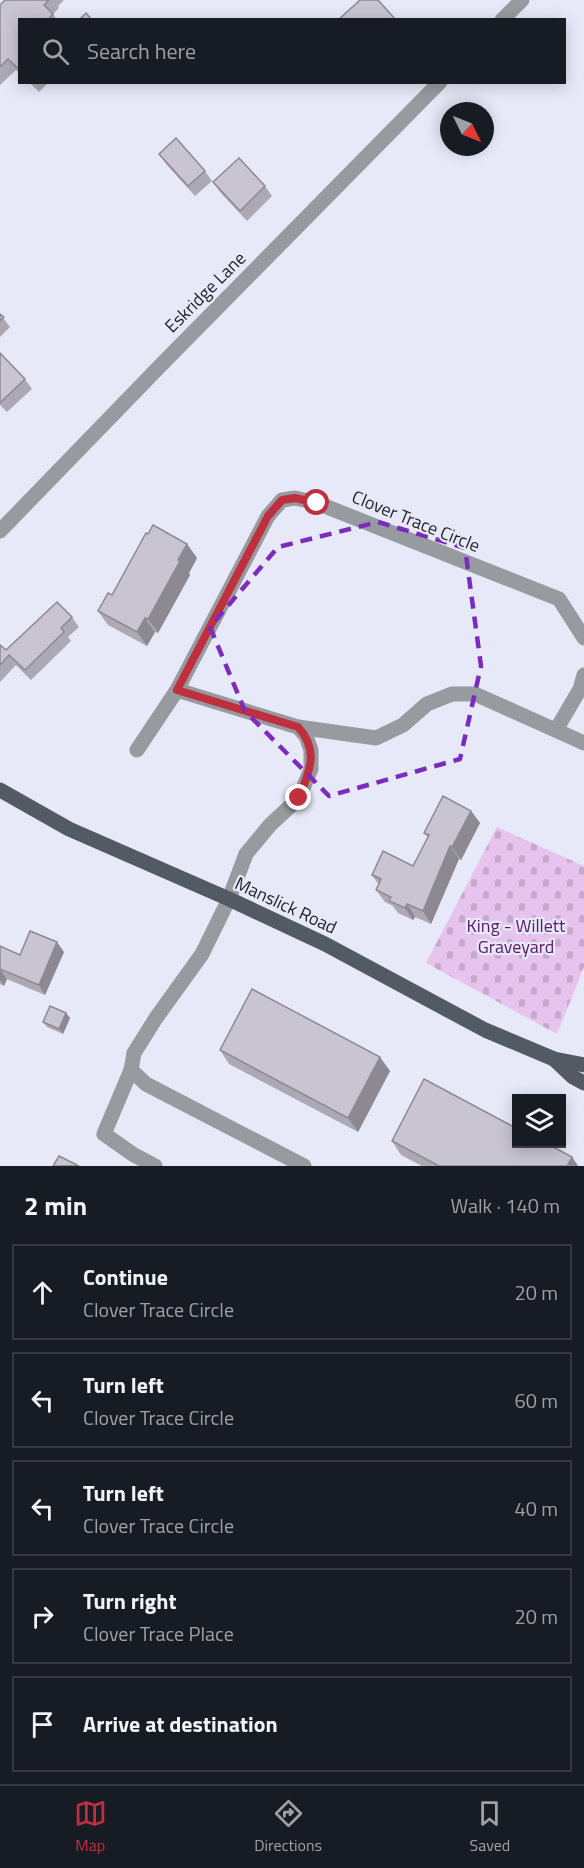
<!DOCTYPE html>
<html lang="en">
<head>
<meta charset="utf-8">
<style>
  :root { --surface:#171b24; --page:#242831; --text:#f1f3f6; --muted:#9ea1a6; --line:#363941; --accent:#bf2f3d }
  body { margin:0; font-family:"Titillium Web",sans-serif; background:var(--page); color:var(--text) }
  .controls { position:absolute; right:18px; bottom:18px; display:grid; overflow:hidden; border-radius:0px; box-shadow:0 3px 15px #0003 }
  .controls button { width:54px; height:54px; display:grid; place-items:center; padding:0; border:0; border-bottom:2px solid var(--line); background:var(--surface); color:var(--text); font:30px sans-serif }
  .compass { position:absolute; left:440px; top:102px; width:54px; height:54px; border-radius:50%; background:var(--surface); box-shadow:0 3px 15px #0003; rotate:133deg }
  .stop { position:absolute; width:18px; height:18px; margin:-14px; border:4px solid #bf2f3d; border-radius:50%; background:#fff }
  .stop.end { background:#bf2f3d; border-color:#fff; box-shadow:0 2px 6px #0008 }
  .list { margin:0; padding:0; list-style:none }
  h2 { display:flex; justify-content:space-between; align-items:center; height:78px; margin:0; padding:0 24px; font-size:26px }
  h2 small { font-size:20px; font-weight:400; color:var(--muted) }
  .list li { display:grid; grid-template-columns:39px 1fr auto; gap:18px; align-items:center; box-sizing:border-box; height:96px; margin:0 12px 12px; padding:0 12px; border:2px solid var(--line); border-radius:0px }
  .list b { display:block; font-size:22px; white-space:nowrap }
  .list p { margin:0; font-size:20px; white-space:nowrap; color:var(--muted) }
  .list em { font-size:20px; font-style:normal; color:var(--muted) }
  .icon { flex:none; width:33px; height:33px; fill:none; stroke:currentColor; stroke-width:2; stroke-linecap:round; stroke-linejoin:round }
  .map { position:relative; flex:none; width:584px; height:1166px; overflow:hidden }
  .search { position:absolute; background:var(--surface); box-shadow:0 3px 15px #0003; left:18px; right:18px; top:18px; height:66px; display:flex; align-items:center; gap:15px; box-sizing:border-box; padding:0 21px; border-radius:0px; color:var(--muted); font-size:22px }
  .sheet { height:618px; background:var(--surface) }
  nav { display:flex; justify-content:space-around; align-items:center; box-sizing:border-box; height:84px; border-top:2px solid var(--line); background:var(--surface); font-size:16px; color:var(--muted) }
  nav a { display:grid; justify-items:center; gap:3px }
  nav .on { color:var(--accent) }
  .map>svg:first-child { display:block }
  .cemetery { fill:url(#cemetery-stones) }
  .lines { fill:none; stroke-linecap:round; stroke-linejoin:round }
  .minor { stroke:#979ba0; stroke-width:15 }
  .major { stroke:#545a64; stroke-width:15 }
  .wall { fill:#aca9b5 }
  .shaded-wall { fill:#8c8993 }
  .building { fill:#c8c4d2; stroke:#8c8993; stroke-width:1.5 }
  .route { stroke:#bf2f3d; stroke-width:8 }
  .marked { fill:none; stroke:#7b2cbf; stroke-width:4.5; stroke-dasharray:12 8; stroke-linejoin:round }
  .labels { text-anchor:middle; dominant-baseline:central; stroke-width:4.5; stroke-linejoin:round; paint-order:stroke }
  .street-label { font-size:18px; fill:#1e1f24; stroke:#e7e9f8 }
  .park-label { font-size:18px; fill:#581967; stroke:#e7e9f8 }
</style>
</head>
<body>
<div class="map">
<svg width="584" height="1166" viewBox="0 0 584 1166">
  <defs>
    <pattern id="cemetery-stones" width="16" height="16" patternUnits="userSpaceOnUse" patternTransform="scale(1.5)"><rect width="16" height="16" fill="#e6c4ee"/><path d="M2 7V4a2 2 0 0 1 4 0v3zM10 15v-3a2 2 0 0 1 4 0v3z" fill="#c5a8cc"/></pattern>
  </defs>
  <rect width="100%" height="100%" fill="#e7e9f8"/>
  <polygon class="cemetery" points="497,827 584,866 584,967 557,1034 426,963"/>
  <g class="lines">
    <g class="minor">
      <polyline points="502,20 522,0"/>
      <polyline points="0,531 160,366 440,82"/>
      <polyline points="177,690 298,727 376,738 403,725 427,704 452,694 475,694 584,743"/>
      <polyline points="298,727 306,736 311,750 311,769 299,798 270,825 246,854 229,899 202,954 156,1018 134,1053 131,1070 146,1084 304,1166"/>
      <polyline points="556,730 580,689 584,675"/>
      <polyline points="137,750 177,690 268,516 282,500 295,498 317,503 559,599 584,638"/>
      <polyline points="131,1070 104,1134 134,1155 155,1166"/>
    </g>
    <g class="major">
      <polyline points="0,790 69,829 229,899 325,944 485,1030 554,1059 584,1065"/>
      <polyline points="554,1059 573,1077 584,1083"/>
    </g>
  </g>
  <g class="wall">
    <polygon points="5,0 64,0 58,6 59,8 53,14 57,20 20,20 20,73 16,70 0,85 0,5"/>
    <polygon points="29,82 49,82 39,92"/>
    <polygon points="159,154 205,171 212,181 195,196 166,164"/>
    <polygon points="213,182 265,186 272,196 247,221 220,192"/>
    <polygon points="0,314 10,327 0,337"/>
    <polygon points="0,353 25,379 32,389 7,412 0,405"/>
    <polygon points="187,544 197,558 189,573 190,575 158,633 155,632 147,646 108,625 98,611 112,595"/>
    <polygon points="72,617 79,627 68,637 71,641 31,680 16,665 0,682 0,645 6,650"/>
    <polygon points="471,811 480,823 461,860 459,859 431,924 415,917 413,920 398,913 393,906 385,902 376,890 379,885 372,875 413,866 428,838 424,833"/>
    <polygon points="0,946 20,955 64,952 45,995 7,979 4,986 0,984"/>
    <polygon points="66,1013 70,1018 63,1034 47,1027 43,1022"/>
    <polygon points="220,1050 390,1071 358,1132 229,1064"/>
    <polygon points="392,1141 572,1157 578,1166 422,1166 401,1155"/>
  </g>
  <g class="shaded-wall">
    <polygon points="187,544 197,558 189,573 190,575 158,633 148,619"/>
    <polygon points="145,618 155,632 147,646 137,632"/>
    <polygon points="471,811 480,823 461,860 452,847"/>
    <polygon points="450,846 459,859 431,924 423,911"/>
    <polygon points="407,904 415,917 413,920 405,908"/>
    <polygon points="57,942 64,952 45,995 39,985"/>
    <polygon points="0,969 7,979 4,986 0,980"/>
    <polygon points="66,1013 70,1018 63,1034 59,1029"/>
    <polygon points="380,1057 390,1071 358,1132 348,1118"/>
    <polygon points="572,1157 578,1166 567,1166"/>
  </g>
  <g class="building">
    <polygon points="5,0 49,0 44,5 53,14 48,20 20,20 20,70 8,59 0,67 0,5"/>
    <polygon points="360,0 378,0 396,20 338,20"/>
    <polygon points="86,13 92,20 79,20"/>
    <polygon points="176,138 205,171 188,186 159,154"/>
    <polygon points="239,158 265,186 240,211 213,182"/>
    <polygon points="0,314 4,317 0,321"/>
    <polygon points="0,353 25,379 1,402 0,402"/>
    <polygon points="153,525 187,544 178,560 180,561 148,619 145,618 137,632 98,611 108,593 112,595 146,533 148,534"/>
    <polygon points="57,602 72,617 61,628 64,632 25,670 9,655 0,665 0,645 6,650"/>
    <polygon points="443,796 471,811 452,847 450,846 423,911 407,904 405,908 389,901 391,897 376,890 381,879 372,875 383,851 413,866 429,835 424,833"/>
    <polygon points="30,931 57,942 39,985 0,969 0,970 0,946 20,955"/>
    <polygon points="252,989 380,1057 348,1118 220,1050"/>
    <polygon points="50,1006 66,1013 59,1029 43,1022"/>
    <polygon points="424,1079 516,1128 516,1143 546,1143 572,1157 567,1166 439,1166 392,1141"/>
    <polygon points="59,1156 79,1166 53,1166"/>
  </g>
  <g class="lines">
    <path class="route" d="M 299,798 C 309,772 320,751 298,727 L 177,690 L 268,516 L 282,500 L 295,498 L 317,503"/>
  </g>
  <path class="marked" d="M 378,522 L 465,548 L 481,666 L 460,759 L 329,796 L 245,711 L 210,627 L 278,547 Z"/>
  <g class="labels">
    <g class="street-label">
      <text transform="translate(205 292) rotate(-45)">Eskridge Lane</text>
      <text transform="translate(416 521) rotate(22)">Clover Trace Circle</text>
      <text transform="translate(286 905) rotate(25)">Manslick Road</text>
    </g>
    <g class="park-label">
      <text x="516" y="925">King - Willett<tspan x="516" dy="21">Graveyard</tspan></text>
    </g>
  </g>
</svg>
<div class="controls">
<button><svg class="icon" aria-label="layers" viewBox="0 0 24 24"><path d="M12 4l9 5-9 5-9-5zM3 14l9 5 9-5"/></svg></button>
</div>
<svg class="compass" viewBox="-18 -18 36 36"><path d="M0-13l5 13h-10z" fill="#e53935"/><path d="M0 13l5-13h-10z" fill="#9ea1a6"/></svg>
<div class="stop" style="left:317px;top:503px"></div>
<div class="stop end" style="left:299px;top:798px"></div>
<div class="search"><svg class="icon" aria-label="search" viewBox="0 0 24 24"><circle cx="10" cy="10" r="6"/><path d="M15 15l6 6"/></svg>Search here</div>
</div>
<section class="sheet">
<h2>2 min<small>Walk · 140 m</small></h2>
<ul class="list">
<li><svg class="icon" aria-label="ahead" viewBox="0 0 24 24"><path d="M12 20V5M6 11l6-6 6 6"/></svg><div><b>Continue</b><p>Clover Trace Circle</p></div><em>20 m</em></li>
<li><svg class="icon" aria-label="left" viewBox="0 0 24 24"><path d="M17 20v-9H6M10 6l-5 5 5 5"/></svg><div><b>Turn left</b><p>Clover Trace Circle</p></div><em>60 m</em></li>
<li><svg class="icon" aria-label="left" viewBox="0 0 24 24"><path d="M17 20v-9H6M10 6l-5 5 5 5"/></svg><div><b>Turn left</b><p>Clover Trace Circle</p></div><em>40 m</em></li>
<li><svg class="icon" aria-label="right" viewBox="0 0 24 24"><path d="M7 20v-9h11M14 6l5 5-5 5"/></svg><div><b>Turn right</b><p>Clover Trace Place</p></div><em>20 m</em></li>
<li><svg class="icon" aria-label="arrive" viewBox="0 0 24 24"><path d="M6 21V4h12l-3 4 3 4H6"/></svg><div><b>Arrive at destination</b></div></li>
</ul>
</section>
<nav>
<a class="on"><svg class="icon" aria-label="map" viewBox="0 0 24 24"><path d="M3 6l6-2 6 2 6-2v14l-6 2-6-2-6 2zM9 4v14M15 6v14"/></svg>Map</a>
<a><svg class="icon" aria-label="directions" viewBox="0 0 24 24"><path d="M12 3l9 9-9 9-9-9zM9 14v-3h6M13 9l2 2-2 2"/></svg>Directions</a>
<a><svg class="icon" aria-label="saved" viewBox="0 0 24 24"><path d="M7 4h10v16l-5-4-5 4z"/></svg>Saved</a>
</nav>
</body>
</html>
